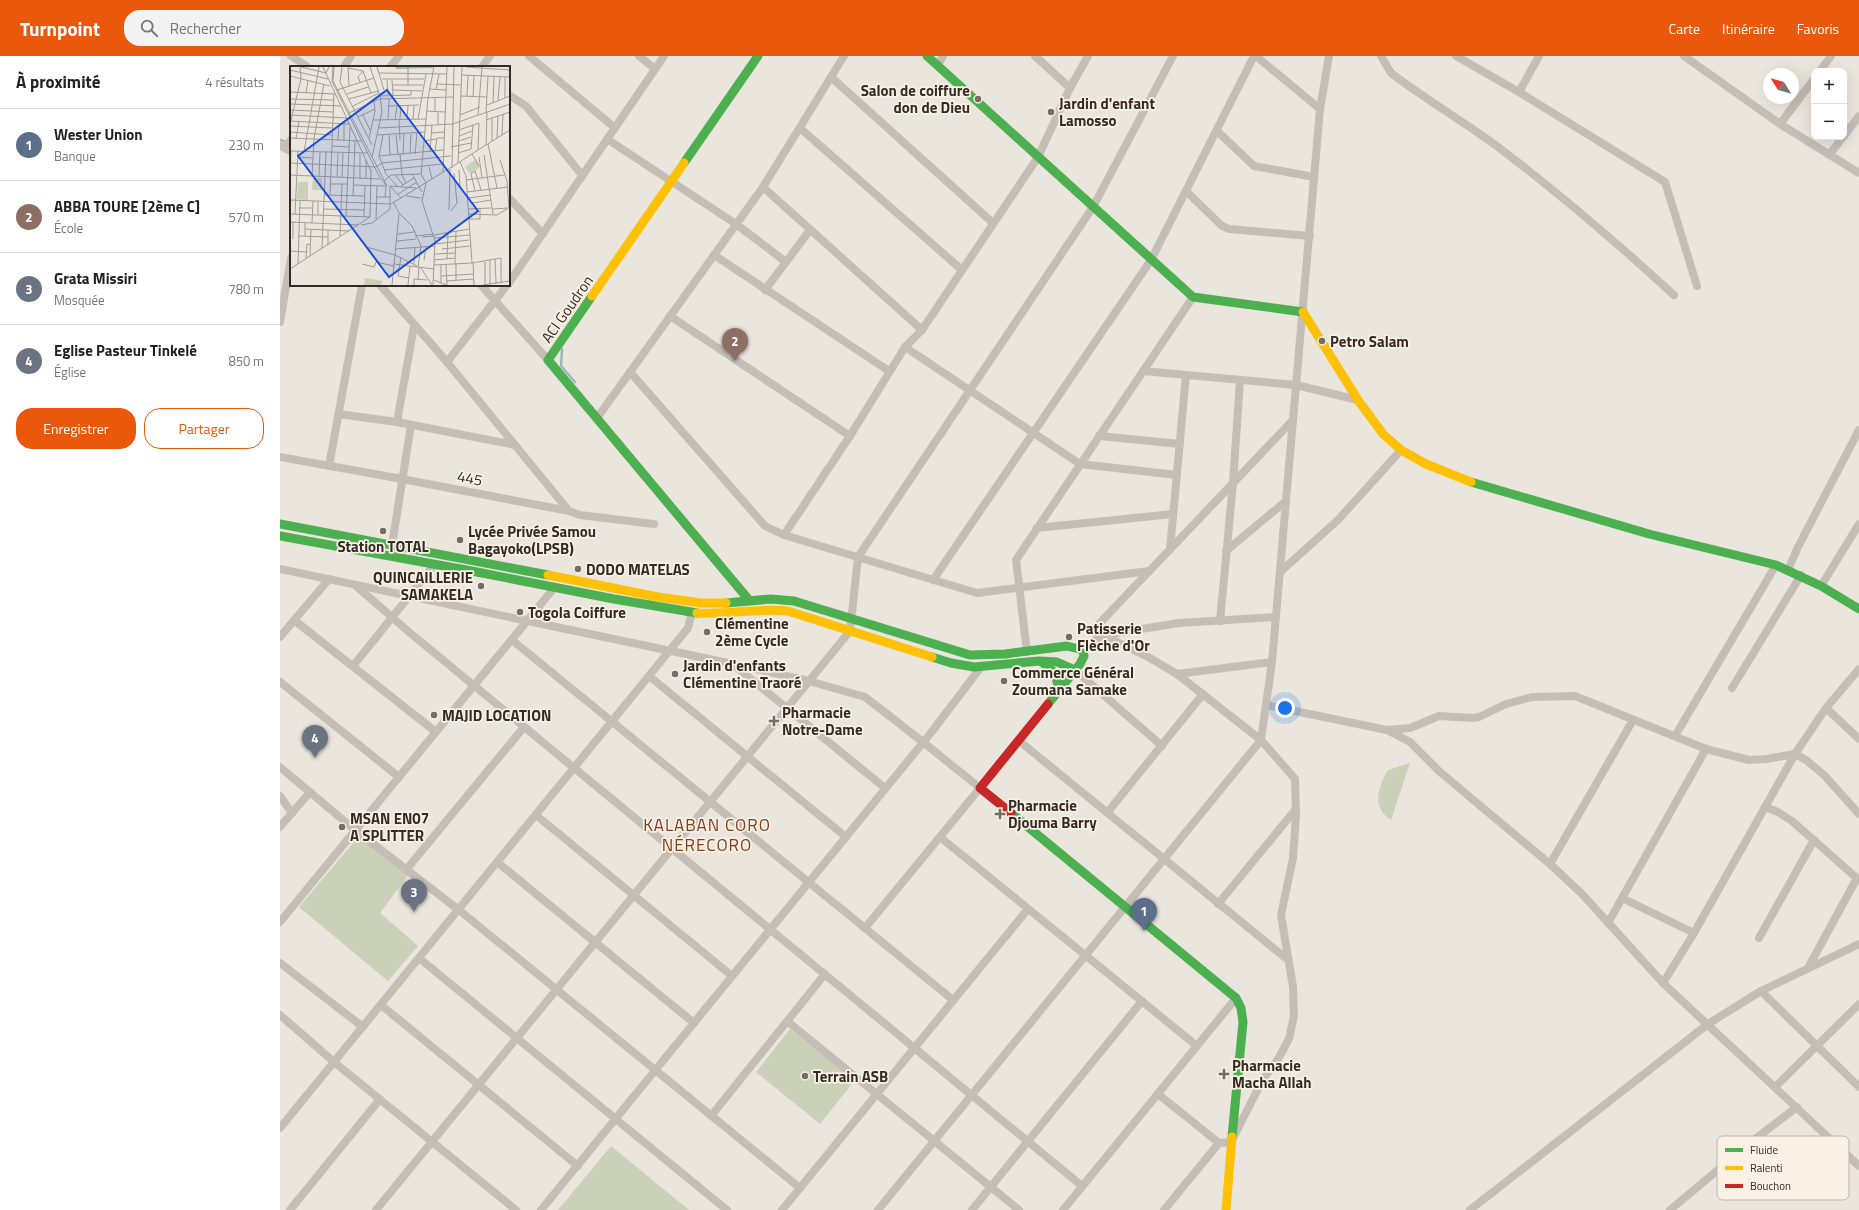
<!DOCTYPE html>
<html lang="fr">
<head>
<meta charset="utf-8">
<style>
  :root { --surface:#fff; --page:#f2f2f2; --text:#222; --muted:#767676; --line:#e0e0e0; --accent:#ea580c }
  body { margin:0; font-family:"Titillium Web",sans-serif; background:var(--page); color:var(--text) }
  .controls { position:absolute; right:12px; top:12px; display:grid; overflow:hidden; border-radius:8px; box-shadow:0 4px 16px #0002 }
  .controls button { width:36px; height:36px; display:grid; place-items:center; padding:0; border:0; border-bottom:1px solid var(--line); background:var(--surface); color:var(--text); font:20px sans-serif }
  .compass { position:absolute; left:1483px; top:12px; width:36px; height:36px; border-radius:50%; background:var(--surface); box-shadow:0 4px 16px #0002; rotate:307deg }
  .you { position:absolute; left:1005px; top:652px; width:14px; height:14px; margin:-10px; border:3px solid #fff; border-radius:50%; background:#1a73e8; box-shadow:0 0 0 6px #1a73e833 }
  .badge { display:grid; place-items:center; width:26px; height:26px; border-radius:50%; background:var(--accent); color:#fff; font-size:13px; font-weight:700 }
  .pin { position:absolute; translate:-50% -33px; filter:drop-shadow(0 1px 2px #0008) }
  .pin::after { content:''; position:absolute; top:21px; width:14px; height:12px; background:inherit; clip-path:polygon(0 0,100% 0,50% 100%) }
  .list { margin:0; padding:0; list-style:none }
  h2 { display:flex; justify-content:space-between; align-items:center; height:52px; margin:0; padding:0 16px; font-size:17px }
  h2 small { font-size:13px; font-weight:400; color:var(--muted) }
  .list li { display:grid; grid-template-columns:26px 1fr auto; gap:12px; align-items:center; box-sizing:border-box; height:72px; padding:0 16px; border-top:1px solid var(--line) }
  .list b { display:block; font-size:15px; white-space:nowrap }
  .list p { margin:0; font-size:13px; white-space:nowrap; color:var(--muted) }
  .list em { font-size:13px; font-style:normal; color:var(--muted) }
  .actions { display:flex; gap:8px; padding:12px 16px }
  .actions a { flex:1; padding:9px 0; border:1px solid var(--accent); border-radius:16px; text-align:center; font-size:14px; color:var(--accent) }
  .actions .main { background:var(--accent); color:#fff }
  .icon { flex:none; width:22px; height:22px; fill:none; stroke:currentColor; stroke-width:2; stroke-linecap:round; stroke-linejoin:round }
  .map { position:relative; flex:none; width:1579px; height:1154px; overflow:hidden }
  header { display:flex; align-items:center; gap:24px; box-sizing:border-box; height:56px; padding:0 20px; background:var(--accent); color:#fff }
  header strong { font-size:19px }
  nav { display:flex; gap:22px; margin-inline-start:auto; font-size:14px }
  .search { width:280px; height:36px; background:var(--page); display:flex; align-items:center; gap:10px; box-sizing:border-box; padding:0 14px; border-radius:16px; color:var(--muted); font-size:15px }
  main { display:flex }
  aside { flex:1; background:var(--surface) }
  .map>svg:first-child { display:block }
  .green { fill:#cad1b8 }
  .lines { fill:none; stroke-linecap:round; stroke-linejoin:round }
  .stream { stroke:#9ab9bc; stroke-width:2.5 }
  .street { stroke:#c4beb7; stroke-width:8 }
  .fast { stroke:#4caf50; stroke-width:9 }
  .slow { stroke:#ffc107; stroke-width:9 }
  .jam { stroke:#c62828; stroke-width:9 }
  .poi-dot { fill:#746c66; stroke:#f8f1e4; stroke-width:1.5 }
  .labels { text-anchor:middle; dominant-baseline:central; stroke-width:3.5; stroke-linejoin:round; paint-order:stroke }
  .poi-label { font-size:15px; font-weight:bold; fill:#342b26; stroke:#f8f1e4; text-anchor:start }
  .street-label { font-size:15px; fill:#342b26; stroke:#f8f1e4 }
  .quarter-label { font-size:17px; letter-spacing:1px; fill:#813f21; stroke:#f8f1e4 }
  .inset-river { fill:none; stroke:#9ab9bc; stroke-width:2 }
  .inset-road { fill:none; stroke:#a19b94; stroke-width:1 }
  .view { fill:#1d4ed8; fill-opacity:0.15; stroke:#1d4ed8; stroke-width:2 }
  .inset-edge { fill:none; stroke:#342b26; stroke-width:2 }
  .key { fill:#f8f1e4; stroke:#bdb6ab; stroke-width:1 }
  .key-label { font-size:11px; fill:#342b26 }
</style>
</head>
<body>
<header>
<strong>Turnpoint</strong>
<div class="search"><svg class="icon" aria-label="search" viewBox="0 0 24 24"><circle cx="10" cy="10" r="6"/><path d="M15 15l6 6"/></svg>Rechercher</div>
<nav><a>Carte</a><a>Itinéraire</a><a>Favoris</a></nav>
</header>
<main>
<aside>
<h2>À proximité<small>4 résultats</small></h2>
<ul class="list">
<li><span class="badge" style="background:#5c6f8a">1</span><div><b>Wester Union</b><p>Banque</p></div><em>230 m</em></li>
<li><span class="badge" style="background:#8d6e63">2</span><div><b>ABBA TOURE [2ème C]</b><p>École</p></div><em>570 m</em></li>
<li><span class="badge" style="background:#6b7280">3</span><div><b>Grata Missiri</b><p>Mosquée</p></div><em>780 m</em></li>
<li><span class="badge" style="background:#6b7280">4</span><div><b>Eglise Pasteur Tinkelé</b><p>Église</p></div><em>850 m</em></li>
</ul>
<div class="actions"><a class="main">Enregistrer</a><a>Partager</a></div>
</aside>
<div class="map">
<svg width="1579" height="1154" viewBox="0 0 1579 1154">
  <rect width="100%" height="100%" fill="#eae6de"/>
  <g class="green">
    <path d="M 1130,707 L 1111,764 C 1091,751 1098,731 1108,714 Z"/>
    <polygon points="79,780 128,819 100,857 138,890 108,925 19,851"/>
    <polygon points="510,973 575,1024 540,1068 476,1016"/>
    <polygon points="331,1090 409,1154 278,1154"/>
  </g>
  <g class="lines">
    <g class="stream">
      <polyline points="0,84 7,86"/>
      <polyline points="282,293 281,310 295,326"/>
    </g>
    <g class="street">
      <polyline points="11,0 28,11"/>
      <polyline points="249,0 335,72"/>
      <polyline points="359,0 375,13"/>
      <polyline points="755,0 790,32"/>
      <polyline points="976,0 1040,53"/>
      <path d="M 1101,0 L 1111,17 C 1145,43 1183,65 1218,91 C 1279,137 1337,187 1394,239"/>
      <polyline points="1176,0 1239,36 1385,126 1417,230"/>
      <polyline points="1404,0 1500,68 1579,117"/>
      <polyline points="658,9 663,0"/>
      <polyline points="64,11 71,0"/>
      <polyline points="110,11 119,0"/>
      <polyline points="202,11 210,0"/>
      <polyline points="1540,15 1551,0"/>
      <polyline points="551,21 713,167"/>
      <polyline points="1239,36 1259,0"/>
      <polyline points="229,39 246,50 302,119"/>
      <polyline points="1500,68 1534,23"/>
      <polyline points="520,72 682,214"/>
      <polyline points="937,75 974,110 1034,121"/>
      <polyline points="1564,80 1579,60"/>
      <polyline points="327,83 456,168 506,206"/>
      <polyline points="0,90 11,95"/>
      <polyline points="5,92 11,84"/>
      <polyline points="1549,99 1563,81"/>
      <polyline points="483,131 642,274"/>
      <polyline points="907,136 942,170 949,173 1030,180"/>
      <polyline points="229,142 263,178"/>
      <polyline points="434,199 609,315"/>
      <polyline points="229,227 384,0"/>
      <polyline points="100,229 167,306 289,455"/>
      <polyline points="201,229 268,304"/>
      <polyline points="485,234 530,174"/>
      <polyline points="390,260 570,380"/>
      <polyline points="0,266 11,202"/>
      <polyline points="625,291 800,408 897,419"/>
      <polyline points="167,306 227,229"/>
      <polyline points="863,315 1016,329 1078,344"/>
      <polyline points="350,316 485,470 504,479 697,537 869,515"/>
      <polyline points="58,358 117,366 235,389"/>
      <polyline points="317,362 483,131 564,0"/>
      <polyline points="117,366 134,270"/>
      <polyline points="819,380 900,388"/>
      <polyline points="0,401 122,423 289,455 300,459 374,468"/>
      <polyline points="49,410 82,229"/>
      <polyline points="757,472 893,458"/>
      <polyline points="504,479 570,380 625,291 642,274 758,101 790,32 808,0"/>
      <polyline points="112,489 131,369"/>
      <polyline points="890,493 906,319"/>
      <polyline points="946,495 1006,445"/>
      <polyline points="0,513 453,608 529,625 585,641 643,686 700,732 585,872"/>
      <polyline points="1508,514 1518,491 1579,374"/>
      <polyline points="1000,516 1058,464 1121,394"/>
      <polyline points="653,524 871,204 974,0"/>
      <polyline points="75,529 129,576 802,1130"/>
      <polyline points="1541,530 1579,468"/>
      <polyline points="14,564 156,676"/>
      <polyline points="940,565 953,427 960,324"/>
      <polyline points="825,580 870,602 897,618 981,684 1015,723 1016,759 1013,802 1001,859 1013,931 1014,960 1009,983 998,1003 982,1025 951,1086 939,1087 884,1154"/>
      <polyline points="0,581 49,523"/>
      <polyline points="817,583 818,569 1013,364"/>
      <polyline points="232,584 673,944"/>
      <polyline points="803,594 817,583 842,576 899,567 996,561"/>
      <polyline points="747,596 736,504 913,241"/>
      <polyline points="73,610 155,508"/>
      <polyline points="455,610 605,732"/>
      <polyline points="795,614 882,690"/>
      <polyline points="897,618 992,606"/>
      <polyline points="369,620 566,781"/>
      <polyline points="0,626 119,721"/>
      <polyline points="1452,632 1521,519"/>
      <polyline points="986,649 1107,674 1130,672 1159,660 1193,662 1199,661 1226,648 1252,641 1295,640 1426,693 1469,704 1486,703 1515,698 1526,704 1544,719 1579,758"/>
      <polyline points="1546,652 1579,683"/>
      <polyline points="1107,674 1130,686 1160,716 1270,808 1302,838 1383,927 1579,1110"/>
      <polyline points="1395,680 1496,509"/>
      <polyline points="738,684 1008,904"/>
      <polyline points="0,711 75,774 179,854 520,1132"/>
      <polyline points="0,740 12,757"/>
      <polyline points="1485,751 1498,756 1512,765 1579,824"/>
      <polyline points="827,757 923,638"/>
      <polyline points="256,759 452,920"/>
      <polyline points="0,771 30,736"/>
      <polyline points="660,781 917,990"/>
      <polyline points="217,806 414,967"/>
      <polyline points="1270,808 1353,664"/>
      <polyline points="126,814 244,671"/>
      <polyline points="1342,842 1414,877"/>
      <polyline points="938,848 1016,753"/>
      <polyline points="0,866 274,532"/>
      <polyline points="1328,867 1426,693"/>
      <polyline points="1479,882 1534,784"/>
      <polyline points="139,902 447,1154"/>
      <polyline points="0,907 83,971"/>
      <polyline points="1528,912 1577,822"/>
      <polyline points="1383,927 1414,877 1515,698 1546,652 1579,613"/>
      <polyline points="1481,935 1579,1031"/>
      <polyline points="101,949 298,1110"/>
      <polyline points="0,959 54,1006 236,1154"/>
      <polyline points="507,965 739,1154"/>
      <polyline points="1495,1031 1579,948"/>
      <polyline points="878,1038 939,1087"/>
      <polyline points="431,1060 545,918"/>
      <polyline points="0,1072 408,572 412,556"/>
      <polyline points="10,1154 100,1043"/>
      <polyline points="96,1154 570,575 578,501 813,151 893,0"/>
      <polyline points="261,1154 650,678 701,611"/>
      <polyline points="502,1154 748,853"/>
      <polyline points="598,1154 981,684 992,606 1040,53 1049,0"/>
      <polyline points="692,1154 862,945"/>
      <polyline points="783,1154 956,942"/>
      <polyline points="1190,1154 1428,968 1481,935 1579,888"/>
      <polyline points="1390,1154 1471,1086 1517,1051"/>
    </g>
    <g class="fast">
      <polyline points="647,0 913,241 1023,256"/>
      <polyline points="404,107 478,0"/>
      <polyline points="312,240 268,304 469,544"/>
      <polyline points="1191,426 1369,478 1496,509 1541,530 1579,553"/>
      <polyline points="0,468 268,519"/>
      <polyline points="0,480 197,516 334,543 417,557"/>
      <polyline points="446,547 491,543 514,545 690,599 725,598 787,590 803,594 804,600 800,608 768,648"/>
      <polyline points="652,601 671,607 694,611 759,605 777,606 795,614"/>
      <polyline points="762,606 775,617 779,634"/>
      <polyline points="731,757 956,942 961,952 963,966 952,1081"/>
    </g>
    <g class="slow">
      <polyline points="312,240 404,107"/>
      <polyline points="1023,256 1078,344 1103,378 1121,394 1146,408 1191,426"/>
      <polyline points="268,519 378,541 421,547 446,547"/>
      <path d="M 417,557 C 447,559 477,552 508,555 L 652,601"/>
      <polyline points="946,1154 952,1081"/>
    </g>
    <polyline class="jam" points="731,757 700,732 768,648"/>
  </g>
  <g class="poi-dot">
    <circle cx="698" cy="43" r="4"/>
    <circle cx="771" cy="56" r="4"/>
    <circle cx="1042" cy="285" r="4"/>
    <circle cx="103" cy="475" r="4"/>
    <circle cx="180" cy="484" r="4"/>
    <circle cx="298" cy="513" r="4"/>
    <circle cx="201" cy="530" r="4"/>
    <circle cx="240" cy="556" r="4"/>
    <circle cx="427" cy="576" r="4"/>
    <circle cx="789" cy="581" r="4"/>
    <circle cx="395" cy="618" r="4"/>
    <circle cx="724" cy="625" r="4"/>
    <circle cx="154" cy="659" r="4"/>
    <path d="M492 659h4v4h4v4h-4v4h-4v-4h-4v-4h4z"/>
    <path d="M718 752h4v4h4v4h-4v4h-4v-4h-4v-4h4z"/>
    <circle cx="62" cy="771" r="4"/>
    <path d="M942 1012h4v4h4v4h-4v4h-4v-4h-4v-4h4z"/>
    <circle cx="525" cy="1020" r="4"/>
  </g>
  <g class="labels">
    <g class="poi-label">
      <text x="690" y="34" text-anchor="end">Salon de coiffure<tspan x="690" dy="17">don de Dieu</tspan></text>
      <text x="779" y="47">Jardin d'enfant<tspan x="779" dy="17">Lamosso</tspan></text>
      <text x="1050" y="285">Petro Salam</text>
      <text x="188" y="475">Lycée Privée Samou<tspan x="188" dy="17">Bagayoko(LPSB)</tspan></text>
      <text x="103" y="490" text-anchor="middle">Station TOTAL</text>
      <text x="306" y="513">DODO MATELAS</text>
      <text x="193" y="521" text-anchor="end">QUINCAILLERIE<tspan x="193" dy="17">SAMAKELA</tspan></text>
      <text x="248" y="556">Togola Coiffure</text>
      <text x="435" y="567">Clémentine<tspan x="435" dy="17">2ème Cycle</tspan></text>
      <text x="797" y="572">Patisserie<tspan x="797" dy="17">Flèche d'Or</tspan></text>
      <text x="403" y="609">Jardin d'enfants<tspan x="403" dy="17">Clémentine Traoré</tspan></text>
      <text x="732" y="616">Commerce Général<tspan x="732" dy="17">Zoumana Samake</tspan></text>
      <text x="502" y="656">Pharmacie<tspan x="502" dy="17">Notre-Dame</tspan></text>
      <text x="162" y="659">MAJID LOCATION</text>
      <text x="728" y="749">Pharmacie<tspan x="728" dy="17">Djouma Barry</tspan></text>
      <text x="70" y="762">MSAN EN07<tspan x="70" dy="17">A SPLITTER</tspan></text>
      <text x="952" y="1009">Pharmacie<tspan x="952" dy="17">Macha Allah</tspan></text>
      <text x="533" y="1020">Terrain ASB</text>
    </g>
    <g class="street-label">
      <text transform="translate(287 253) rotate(-55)">ACI Goudron</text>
      <text transform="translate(190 422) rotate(11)">445</text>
    </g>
    <g class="quarter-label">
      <text x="427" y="769">KALABAN CORO<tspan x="427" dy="20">NÉRECORO</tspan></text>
    </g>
  </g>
  <g transform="translate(10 10)">
    <rect width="220" height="220" fill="#eae6de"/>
    <path d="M 185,94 L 190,101 L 180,108 L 175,101 ZM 23,112 L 32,112 L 32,124 L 22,124 ZM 8,116 L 18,116 L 18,134 L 7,133 ZM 75,212 L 93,215 L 91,219 L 74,219 Z" fill="#cad1b8"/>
    <path class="inset-river" d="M 106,2 L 143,1"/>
    <path class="inset-road" d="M 11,1 L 36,7 L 39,1M 43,1 L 42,15 L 90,112 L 97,120 L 43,15 L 44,1M 52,1 L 50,16 L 82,79M 58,1 L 59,20M 80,1 L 90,30 L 92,46 L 82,91M 87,1 L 94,24M 118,1 L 118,19M 172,1 L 168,97 L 188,84M 176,1 L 220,4M 58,2 L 73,5M 0,4 L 38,13M 73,5 L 81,27M 89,7 L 157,8M 172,9 L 220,11M 0,10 L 40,20M 92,13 L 134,13M 97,14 L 98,29M 102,14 L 103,29M 70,16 L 68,11 L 73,5M 147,18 L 171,19M 103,19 L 133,19M 139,23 L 156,24M 47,24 L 84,12M 103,24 L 132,25M 146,24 L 149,8M 0,26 L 45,28M 16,27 L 18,14M 57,28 L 78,21M 90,30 L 121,29 L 121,25M 171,30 L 197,31M 177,30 L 178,9M 183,31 L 184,10M 215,32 L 215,11M 0,33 L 44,34M 59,33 L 88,25M 208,34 L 210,11M 203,37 L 204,11M 0,38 L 51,40M 197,39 L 220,30M 63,40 L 89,27M 99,40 L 129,39M 0,44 L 43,46M 136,45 L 155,46M 145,45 L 145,32M 59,47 L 89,33 L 163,31M 196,47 L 198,10M 0,49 L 57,52M 73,49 L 80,64M 170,49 L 190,41M 189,49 L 220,38M 68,51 L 85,43M 110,53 L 111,40M 117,53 L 118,40M 123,53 L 124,40M 128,53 L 136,8M 83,54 L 136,53M 98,54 L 99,33M 105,54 L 107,40M 109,54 L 110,74M 196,54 L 220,46M 0,55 L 59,58M 0,58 L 11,13 L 10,1M 148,59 L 148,45M 0,60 L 42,62M 89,62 L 163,58 L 188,49 L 192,1M 169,64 L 189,57 L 188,84 L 220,64M 0,66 L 42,69M 142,67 L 154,66M 87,69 L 135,66M 93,69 L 89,90 L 96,108 L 107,120M 99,69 L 100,89M 106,69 L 108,89M 212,69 L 213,48M 169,70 L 182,65M 0,72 L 72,75M 79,72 L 85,45 L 84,35M 207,72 L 208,50M 6,73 L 9,55M 48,74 L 49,57M 54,75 L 54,57M 134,75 L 146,73M 169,75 L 181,71M 202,75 L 202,52M 198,78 L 207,122M 196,79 L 197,46M 42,80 L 59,81M 161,81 L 181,77M 0,85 L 78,87M 145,85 L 147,72 L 154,72M 14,86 L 29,1M 140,86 L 142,59M 168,87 L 181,83 L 183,59M 110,88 L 112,109 L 116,117M 120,88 L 121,68M 125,88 L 127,67M 182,88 L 189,100M 113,89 L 114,68M 194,89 L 203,148M 89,90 L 153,84M 8,91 L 23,92M 189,91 L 192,112M 170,96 L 176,110 L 182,197 L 211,192 L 211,216M 0,97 L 86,101 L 92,97 L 161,90M 139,101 L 142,113M 162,102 L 164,1M 94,104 L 153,98M 169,104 L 170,120M 153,106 L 157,1M 122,108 L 132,126M 0,109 L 90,113M 0,109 L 1,85M 105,109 L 113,119M 22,110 L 24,73 L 34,18M 29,111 L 30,86M 47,111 L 48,87M 52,111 L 53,87M 70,112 L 70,88M 76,112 L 76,94M 176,114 L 214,109M 94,115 L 101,109 L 131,108M 40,118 L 58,118M 64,119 L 96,120 L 95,131M 100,120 L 126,122M 111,120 L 124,112M 101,121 L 111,132M 185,125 L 181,108 L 185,105 L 191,124M 177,126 L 218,121M 108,128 L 127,116M 34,129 L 75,130M 40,129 L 44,28M 63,130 L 65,75M 116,130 L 131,132M 86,131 L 101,131M 178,132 L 201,129M 0,134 L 101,138 L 168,97M 104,137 L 109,147 L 122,160 L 131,180 L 128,201M 183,137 L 201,134M 9,142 L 22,142M 33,143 L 74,144M 178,143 L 201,142M 202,143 L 219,142 L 217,115 L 210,94M 159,144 L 160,103M 161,145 L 167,137 L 164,107M 0,148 L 80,151M 5,148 L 8,85M 178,148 L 207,149 L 217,143M 28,149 L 28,136M 56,150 L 60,61M 74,151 L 75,119M 86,153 L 87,120M 179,153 L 190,153 L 190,142M 0,156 L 68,159M 22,157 L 23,135M 71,159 L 82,157 L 100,143 L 100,120M 15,163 L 59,165M 108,168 L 124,166M 144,169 L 179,163M 8,170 L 38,171M 15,170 L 15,156M 50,170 L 52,118M 125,170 L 144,168M 132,171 L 145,170M 145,172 L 180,169M 3,173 L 3,156M 107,175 L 126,173M 145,178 L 179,174M 38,179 L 38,164M 76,181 L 105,189 L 127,200M 32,182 L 36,86M 105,183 L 145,180M 152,183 L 180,180M 0,185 L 17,186M 145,188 L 165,187M 20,190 L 21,163M 111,191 L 108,210 L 119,212M 16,192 L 17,178 L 21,179M 157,193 L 158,166M 205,193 L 206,217M 134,194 L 136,180M 144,194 L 165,192M 183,197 L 184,219M 8,198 L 10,135M 72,198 L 84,201 L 86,196 L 104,200M 104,198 L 144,203M 124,198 L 125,181M 165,198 L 166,165M 166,198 L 166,214M 144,199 L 182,197M 156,199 L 157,219M 131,202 L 142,219M 0,203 L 80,151 L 81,105 L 33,1M 151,210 L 184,208M 128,214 L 129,201M 144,214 L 156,219M 156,215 L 184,213M 151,217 L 151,199M 200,218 L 200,194M 102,219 L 109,148M 118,219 L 120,200M 124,219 L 124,213 L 137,214M 143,219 L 145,175 L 132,135 L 136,117 L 131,108 L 138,32 L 144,1M 193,219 L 220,215M 195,219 L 195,196"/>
    <path class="view" d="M 97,24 L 188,145 L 99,211 L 8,90 Z"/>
    <rect width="220" height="220" class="inset-edge"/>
  </g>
  <rect x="1437" y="1080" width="132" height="64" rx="6" class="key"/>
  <rect x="1445" y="1092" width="18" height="4" fill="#4caf50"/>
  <rect x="1445" y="1110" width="18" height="4" fill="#ffc107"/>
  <rect x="1445" y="1128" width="18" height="4" fill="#c62828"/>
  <g class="key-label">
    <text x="1470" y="1098">Fluide</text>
    <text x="1470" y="1116">Ralenti</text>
    <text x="1470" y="1134">Bouchon</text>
  </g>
</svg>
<div class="controls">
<button>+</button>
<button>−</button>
</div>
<svg class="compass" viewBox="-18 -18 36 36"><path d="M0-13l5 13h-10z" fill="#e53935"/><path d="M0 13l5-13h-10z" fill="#767676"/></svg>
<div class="you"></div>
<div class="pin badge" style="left:864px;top:875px;background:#5c6f8a">1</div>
<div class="pin badge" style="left:455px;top:305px;background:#8d6e63">2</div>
<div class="pin badge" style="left:134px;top:856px;background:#6b7280">3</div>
<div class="pin badge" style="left:35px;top:702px;background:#6b7280">4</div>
</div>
</main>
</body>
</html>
